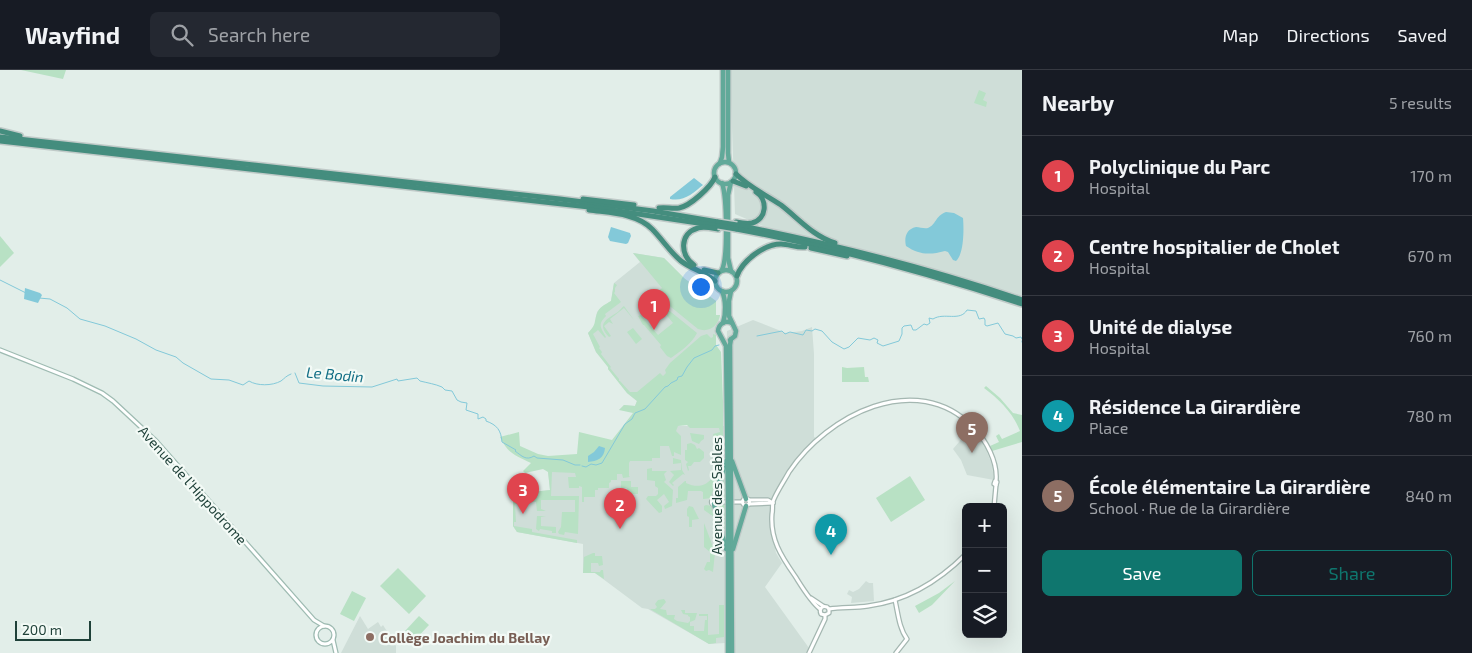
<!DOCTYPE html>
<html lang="en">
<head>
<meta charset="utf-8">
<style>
  :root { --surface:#171b24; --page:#242831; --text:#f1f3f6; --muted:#9ea1a6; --line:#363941; --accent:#0f766e }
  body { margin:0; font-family:"Exo 2",sans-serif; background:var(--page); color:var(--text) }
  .controls { position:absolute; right:15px; bottom:15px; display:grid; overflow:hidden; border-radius:8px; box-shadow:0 5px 20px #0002 }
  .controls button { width:45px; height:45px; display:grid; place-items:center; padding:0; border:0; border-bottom:1px solid var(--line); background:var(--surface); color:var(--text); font:25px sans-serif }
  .scale { position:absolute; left:15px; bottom:12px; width:76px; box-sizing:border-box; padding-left:5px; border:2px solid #1f4139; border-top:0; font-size:14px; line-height:18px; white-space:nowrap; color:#1f4139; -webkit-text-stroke:4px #f3faf6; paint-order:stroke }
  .you { position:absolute; left:700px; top:216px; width:18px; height:18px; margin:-12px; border:4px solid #fff; border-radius:50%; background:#1a73e8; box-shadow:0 0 0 8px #1a73e833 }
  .badge { display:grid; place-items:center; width:32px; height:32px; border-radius:50%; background:var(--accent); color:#fff; font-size:16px; font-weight:700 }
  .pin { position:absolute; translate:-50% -41px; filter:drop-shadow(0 1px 2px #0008) }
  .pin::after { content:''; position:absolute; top:26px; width:18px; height:15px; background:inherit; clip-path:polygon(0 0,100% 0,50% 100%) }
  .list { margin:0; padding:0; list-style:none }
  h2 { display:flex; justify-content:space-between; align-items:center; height:65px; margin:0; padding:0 20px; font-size:21px }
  h2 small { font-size:16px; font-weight:400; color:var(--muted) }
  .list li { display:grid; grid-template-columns:32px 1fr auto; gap:15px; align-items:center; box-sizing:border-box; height:80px; padding:0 20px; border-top:1px solid var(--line) }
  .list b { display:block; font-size:19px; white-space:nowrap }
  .list p { margin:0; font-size:16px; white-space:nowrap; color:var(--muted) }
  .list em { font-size:16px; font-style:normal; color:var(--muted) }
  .actions { display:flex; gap:10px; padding:15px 20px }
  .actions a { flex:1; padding:11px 0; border:1px solid var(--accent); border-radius:8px; text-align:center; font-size:18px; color:var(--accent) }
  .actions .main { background:var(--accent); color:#fff }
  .icon { flex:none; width:28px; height:28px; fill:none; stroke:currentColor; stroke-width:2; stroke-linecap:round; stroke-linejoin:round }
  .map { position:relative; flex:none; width:1022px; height:583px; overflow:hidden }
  header { display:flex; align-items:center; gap:30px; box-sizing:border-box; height:70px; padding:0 25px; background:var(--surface); border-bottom:1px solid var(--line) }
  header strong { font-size:24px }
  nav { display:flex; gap:28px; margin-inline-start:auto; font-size:18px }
  .search { width:350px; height:45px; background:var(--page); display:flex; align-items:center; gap:12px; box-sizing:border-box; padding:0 18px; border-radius:8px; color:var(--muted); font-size:19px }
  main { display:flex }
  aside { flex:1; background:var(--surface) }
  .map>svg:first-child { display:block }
  .built { fill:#cfded8 }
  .green { fill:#b8e1c4 }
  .water { fill:#83c9d9 }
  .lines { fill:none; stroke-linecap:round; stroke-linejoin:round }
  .stream { stroke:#83c9d9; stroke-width:1 }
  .tertiary-casing { stroke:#a4b7b1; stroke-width:5.5 }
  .secondary-casing { stroke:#9ebbb2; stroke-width:5.5 }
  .primary-casing { stroke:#c0cac8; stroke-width:7 }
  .trunk-casing { stroke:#c0cac8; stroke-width:8 }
  .tertiary { stroke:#fff; stroke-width:3 }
  .secondary { stroke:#fff; stroke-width:3 }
  .primary { stroke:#61a999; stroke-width:4.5 }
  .trunk { stroke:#448d7e; stroke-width:5 }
  .primary-bridge-casing { stroke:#c0cac8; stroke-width:7; stroke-linecap:butt }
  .trunk-bridge-casing { stroke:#c0cac8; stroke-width:8; stroke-linecap:butt }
  .primary-bridge { stroke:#61a999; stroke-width:4.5 }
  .trunk-bridge { stroke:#448d7e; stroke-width:5 }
  .education-dot { fill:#8d6e63; stroke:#f3faf6; stroke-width:2 }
  .labels { text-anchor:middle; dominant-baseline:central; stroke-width:4.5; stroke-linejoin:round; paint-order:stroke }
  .street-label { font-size:14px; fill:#1f4139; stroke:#f3faf6 }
  .education-label { font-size:14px; font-weight:bold; fill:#785e54; stroke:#f3faf6; text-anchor:start }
  .water-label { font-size:15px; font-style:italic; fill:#126e85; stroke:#f3faf6 }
</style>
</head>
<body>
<header>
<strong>Wayfind</strong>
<div class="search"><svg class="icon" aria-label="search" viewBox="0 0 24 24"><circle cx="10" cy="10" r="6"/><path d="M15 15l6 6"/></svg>Search here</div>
<nav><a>Map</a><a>Directions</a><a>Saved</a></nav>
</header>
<main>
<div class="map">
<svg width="1022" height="583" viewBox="0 0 1022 583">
  <rect width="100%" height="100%" fill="#e2eee9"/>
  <g class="built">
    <polygon points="730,0 1022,0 1022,226 889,186 765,157 735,144"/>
    <polygon points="633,183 664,188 685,209 716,231 716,245 720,245 719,252 717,255 715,273 644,338 619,340 624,335 635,336 637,331 627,323 608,299 608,297 596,282 588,263 595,256 597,242 602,237 611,231 614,213 640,192"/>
    <polygon points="753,250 786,263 802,261 812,257 814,284 814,367 816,368 811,372 793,392 775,424 771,456 776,483 782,493 765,517 809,578 806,583 725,583 725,573 709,574 648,539 642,538 595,503 583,503 583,474 517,462 513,456 513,432 524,423 550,420 548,401 673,356 724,356 727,261"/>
    <polygon points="971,358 980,369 987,382 992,395 994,410 967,405 961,390 953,379"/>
    <polygon points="866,511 869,513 873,513 874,531 851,533 852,527 847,524 849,520 853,522 859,519"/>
    <polygon points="360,546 368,559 378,552 381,557 383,555 396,576 396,583 341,583"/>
  </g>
  <g class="green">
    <polygon points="21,0 66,0 63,9"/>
    <polygon points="979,20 986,23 983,30 987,32 986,37 974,33"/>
    <polygon points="0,166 14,183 0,197"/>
    <path d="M 633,183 L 664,188 L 685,209 L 716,231 L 716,245 L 720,245 C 718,256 709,263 698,259 L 655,224 L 662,218 Z"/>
    <path d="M 614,213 L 617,215 L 615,218 L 615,222 L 614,223 L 621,232 L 605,244 L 606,246 C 597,255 601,258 606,267 L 605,268 L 598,260 L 593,264 L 600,277 L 599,278 L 602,282 L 601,284 L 611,297 L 610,298 L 619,309 L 619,311 L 620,311 L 630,322 L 637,322 L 660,303 L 663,306 L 666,303 L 665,300 L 670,293 L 701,266 L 707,264 L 711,268 L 713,267 L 713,264 L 716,265 L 716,275 L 721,282 L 723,331 L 723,369 L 714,369 L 713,364 L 720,362 L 719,358 L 690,358 L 687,355 L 678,356 L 676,361 L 681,366 L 681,385 L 674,382 L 674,386 L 672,386 L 669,376 L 660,376 L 660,388 L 652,388 L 652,391 L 630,391 L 629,393 L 629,406 L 630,407 L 623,408 L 622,404 L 617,404 L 617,410 L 611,410 L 611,412 L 609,413 L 609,418 L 598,418 L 598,420 L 595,420 L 595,427 L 584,427 L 584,432 L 582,432 L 582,417 L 579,416 L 579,418 L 569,418 L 568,407 L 576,407 L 575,403 L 552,402 L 551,426 L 579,426 L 578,464 L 565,462 L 564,465 L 559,464 L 558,462 L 561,457 L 562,442 L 575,442 L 575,430 L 541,430 L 541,439 L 546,441 L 537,441 L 536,432 L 531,432 L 529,434 L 515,434 L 516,452 L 514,452 L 514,456 L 532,459 L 532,462 L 577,470 L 577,473 L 517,462 L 513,456 L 513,432 L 524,423 L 550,420 L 548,402 L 543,399 L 525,403 L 523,401 L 531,393 C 515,385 508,384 500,367 L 519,362 L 520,376 L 538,384 L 548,386 L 577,384 L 579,362 L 612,370 L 633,343 L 619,340 L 624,335 L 635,336 L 637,331 L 627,323 L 608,299 L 608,297 L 596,282 L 588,263 C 598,253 593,251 598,241 C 601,236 606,234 611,231 Z"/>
    <path d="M 661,234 L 697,263 C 692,273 681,281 671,288 L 667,286 L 660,277 L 661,275 L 644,255 L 643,255 L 638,246 L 641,245 L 658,265 L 673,253 L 659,236 Z"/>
    <path d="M 624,236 L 634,250 L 624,238 L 610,249 L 613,254 L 609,252 L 604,256 L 611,266 L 609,267 C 595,252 609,249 619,241 C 621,239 622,237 624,236 Z"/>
    <polygon points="633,258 642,269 636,274 627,262"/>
    <polygon points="842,297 847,298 864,297 865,307 868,307 869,312 842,312"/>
    <path d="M 986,316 L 1000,328 L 1013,343 L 1022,345 L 1022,372 L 992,381 L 990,376 L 999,372 L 996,366 L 999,364 L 1002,369 L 1020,361 C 1013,343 999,329 984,318 Z"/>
    <polygon points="690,363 704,365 704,369 701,371 699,374 692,371"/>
    <polygon points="691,373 695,375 697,379 699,378 704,382 704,388 700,392 694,392 691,396 688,396 689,400 688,401 686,394 688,392 685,390 685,380 687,380 687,374"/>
    <path d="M 722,387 L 722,396 L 712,428 L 703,429 L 703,422 L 701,421 L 688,421 L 687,430 L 676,433 L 676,428 L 678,428 L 678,417 L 685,411 L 686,411 L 686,413 C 707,423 717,405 722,387 Z"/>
    <polygon points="673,388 681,390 682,400 685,405 683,404 672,413 674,415 673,416 669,412 674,405 670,401 681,400 681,393 673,394"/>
    <polygon points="726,397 726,430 715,427"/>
    <polygon points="652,398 652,401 667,401 664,404 666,410 664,412 673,420 672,436 665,439 664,436 669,432 664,424 657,430 662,436 662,442 659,443 646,429 648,426 656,426 658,424 658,418 655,416 655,411 647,410 647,399"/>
    <polygon points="910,406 925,430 891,452 876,428"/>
    <polygon points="621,411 631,411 631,417 638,417 638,424 627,424 627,418 621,418"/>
    <polygon points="726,433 726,473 716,437 719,434"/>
    <polygon points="706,435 712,436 724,476 724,478 712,445 711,445 704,440 704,436"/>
    <polygon points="689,436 693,437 699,449 692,450 692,457 689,457 689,447 687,446 687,439"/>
    <polygon points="537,446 546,446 541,447 541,456 556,457 556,463 552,463 552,461 540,459 539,461 536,459"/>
    <polygon points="704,453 715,482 713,502 709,500 706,501 704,499 707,492 710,492 710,482 704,477"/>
    <polygon points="593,483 595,483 595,486 602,486 603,495 599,496 598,493 591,493 591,502 600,502 601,500 603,500 604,509 595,503 583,503 584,487"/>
    <polygon points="398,498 426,526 409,544 380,516"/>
    <polygon points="955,511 932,535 919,543 915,536 939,523"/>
    <polygon points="352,521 366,528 354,551 340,544"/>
    <polygon points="664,529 666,532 660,539 666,540 667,545 675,545 674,549 677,551 688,553 690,551 690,547 688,546 688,545 683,544 681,540 685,540 685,543 697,543 695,550 690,552 690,556 694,556 694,561 704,561 705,550 707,550 707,546 699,546 699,544 708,544 708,565 719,564 719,535 724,535 724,567 716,568 716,573 709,574 650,539 655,539 657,537 655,534 658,530"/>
    <polygon points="419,546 429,555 415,570 405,561"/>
  </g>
  <g class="water">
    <path d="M 694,108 L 703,115 C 693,123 684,132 670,129 L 670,127 Z"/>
    <path d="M 946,142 L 954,143 L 963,148 C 964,159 964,184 956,191 L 953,190 L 948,182 L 945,181 C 930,185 919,185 906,176 C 904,168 906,159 916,157 C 920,157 924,159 928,158 C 936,155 935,146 946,142 Z"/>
    <polygon points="611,157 630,163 631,166 628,173 626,174 610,171 608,167"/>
    <polygon points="25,218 40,223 42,225 38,233 24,229"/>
    <path d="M 599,376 L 605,378 C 604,389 597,391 588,392 L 588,386 L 594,382 Z"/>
  </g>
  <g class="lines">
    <g class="stream">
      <polyline points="0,210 26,223"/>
      <path d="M 39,228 L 50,229 L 67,238 L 80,249 L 105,256 L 136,269 L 156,280 L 176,287 L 183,293 L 211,309 L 229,310 L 243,315 L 249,311 C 257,316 272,316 281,311 C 285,308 286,306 291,304"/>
      <path d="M 757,266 L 782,261 L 785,264 L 790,262 L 803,265 L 806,260 L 812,261 L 815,259 L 822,261 L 832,272 L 844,279 L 849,277 L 858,268 L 870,270 L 874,268 L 878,270 L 877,273 L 883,276 L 899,271 L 902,264 L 902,258 L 904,256 L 911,255 L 913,260 L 916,260 L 924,254 L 927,255 L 930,253 L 929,248 L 933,249 C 944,242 960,252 967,240 L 976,241 L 979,249 L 984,248 L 985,250 L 985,255 L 987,256 L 998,253 L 1005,264 L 1013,266 L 1016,268 L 1021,267 L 1022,269"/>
      <polyline points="1022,271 1022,272"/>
      <path d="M 295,303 L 299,313 L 323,316 L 372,317 L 397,309 L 398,311 L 417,308 L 420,311 C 428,313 435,314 442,317 L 445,320 L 452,321 L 457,330 L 461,332 L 467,333 L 466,340 L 478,344 L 478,349 L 483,347 L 486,349 L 486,351 C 497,355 501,360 502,372 L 516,380 L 515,381 C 522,386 526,391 534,386 L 537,388 L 563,390 L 575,395 L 580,395"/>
      <polyline points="582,396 586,397 591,394 596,395 602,393 625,354 632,349 635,343 645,339 665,317 668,316 671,313 677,310 678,307 682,306 687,297 694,288 712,280 715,276 719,275"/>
    </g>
    <g class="tertiary-casing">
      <g id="tertiary">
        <polygon points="995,411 997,412 996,415 994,414"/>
        <circle cx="746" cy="432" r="3.5"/>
        <circle cx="714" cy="432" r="2.5"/>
        <polyline points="748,430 768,430 773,433"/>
        <polyline points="717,432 742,432"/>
        <polyline points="749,434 773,433"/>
        <polyline points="994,437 996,415"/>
        <polyline points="811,528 823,536"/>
        <path d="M 895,530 C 898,543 899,558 907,569 L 896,583"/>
        <path d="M 820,539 C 810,531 802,517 795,506 C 781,486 770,469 772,444 C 773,440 772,435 773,432 C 774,426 786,408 789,402 C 827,345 916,299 973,357 C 986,370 998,392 996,411"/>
        <path d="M 825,545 L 821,544 C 819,539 822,535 827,537 L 829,539 C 842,537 855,538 868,536 C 906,531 939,511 966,484"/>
        <polyline points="809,583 825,549 825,545 829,543 829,539"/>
      </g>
    </g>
    <g class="secondary-casing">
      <g id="secondary">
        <polyline points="0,280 73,309 102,323 113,331 156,371 314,550 324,556"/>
        <circle cx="325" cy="565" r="9"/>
        <polyline points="333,570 336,583"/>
      </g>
    </g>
    <g class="primary-casing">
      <g id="primary">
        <polyline points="728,0 728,83 729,92"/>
        <circle cx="725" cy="103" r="11"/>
        <polyline points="720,93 722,87 723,77 723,0"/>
        <polyline points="731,112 728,125 728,188 731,201"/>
        <circle cx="726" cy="211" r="11"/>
        <path d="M 722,200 C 728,187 727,127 722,113"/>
        <path d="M 722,221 C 726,230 726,244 723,253"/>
        <polyline points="730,270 735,266 736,261 729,246 729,231 731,221"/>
        <polyline points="732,391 746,429"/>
        <polyline points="714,429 726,391"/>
        <path d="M 728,430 L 726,276 L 718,261 C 719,253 725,250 732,253"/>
        <polyline points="731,430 730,275 731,269"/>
        <polyline points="714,434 726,479"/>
        <polyline points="731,434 732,583"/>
        <polyline points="733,479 746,436"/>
        <polyline points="728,583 728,434"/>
      </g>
    </g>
    <g class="trunk-casing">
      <g id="trunk">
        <polyline points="0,61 20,66"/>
        <polyline points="0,67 560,129 653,141 718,152"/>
        <polyline points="0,71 598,138 718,156"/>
        <path d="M 736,104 C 749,117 766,125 781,135 C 799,149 813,166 835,173"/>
        <polyline points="733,111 746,116"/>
        <polyline points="583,129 634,135"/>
        <path d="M 659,138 C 666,137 672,139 679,138 C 690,136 711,117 715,107"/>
        <path d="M 589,140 C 610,143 636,143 652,159 C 662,169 670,182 681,191 C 691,199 705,202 715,211"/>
        <path d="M 736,152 C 741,153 747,154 752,153 C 767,149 768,130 756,122"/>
        <path d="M 737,155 C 833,174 929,198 1022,230"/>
        <path d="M 736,159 C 833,177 928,203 1022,234"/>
        <polyline points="811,178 847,186"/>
        <path d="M 694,195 C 680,186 679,163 698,158 C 704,156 712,158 718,159"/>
        <polyline points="704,200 718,203"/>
        <path d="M 737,206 C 742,191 764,174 781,174 C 789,174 797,178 805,177"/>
      </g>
    </g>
    <use href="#tertiary" class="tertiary"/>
    <use href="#secondary" class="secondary"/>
    <use href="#primary" class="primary"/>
    <use href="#trunk" class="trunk"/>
    <g class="primary-bridge-casing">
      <g id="primary-bridge">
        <polyline points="728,430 728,434"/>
        <polyline points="731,430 731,434"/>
      </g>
    </g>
    <g class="trunk-bridge-casing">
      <g id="trunk-bridge">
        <polyline points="718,152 737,155"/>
        <polyline points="718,156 736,159"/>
      </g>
    </g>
    <use href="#primary-bridge" class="primary-bridge"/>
    <use href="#trunk-bridge" class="trunk-bridge"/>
  </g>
  <circle class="education-dot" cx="370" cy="567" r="5"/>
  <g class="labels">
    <g class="street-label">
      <text transform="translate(193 415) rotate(48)">Avenue de l’Hippodrome</text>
      <text transform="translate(716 426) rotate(-90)">Avenue des Sables</text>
    </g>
    <g class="education-label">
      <text x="380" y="567">Collège Joachim du Bellay</text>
    </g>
    <g class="water-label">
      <text transform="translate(335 304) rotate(5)">Le Bodin</text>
    </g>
  </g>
</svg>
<div class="controls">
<button>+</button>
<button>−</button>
<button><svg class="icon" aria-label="layers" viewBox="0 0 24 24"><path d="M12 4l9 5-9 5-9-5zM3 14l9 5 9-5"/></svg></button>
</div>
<div class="scale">200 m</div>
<div class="you"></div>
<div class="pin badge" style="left:654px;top:260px;background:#e0444e">1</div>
<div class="pin badge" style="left:620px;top:459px;background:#e0444e">2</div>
<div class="pin badge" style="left:523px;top:444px;background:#e0444e">3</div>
<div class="pin badge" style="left:831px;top:485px;background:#0f9aa8">4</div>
<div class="pin badge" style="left:972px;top:383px;background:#8d6e63">5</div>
</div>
<aside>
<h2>Nearby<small>5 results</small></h2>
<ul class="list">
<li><span class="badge" style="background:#e0444e">1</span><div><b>Polyclinique du Parc</b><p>Hospital</p></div><em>170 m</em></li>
<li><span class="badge" style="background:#e0444e">2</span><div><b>Centre hospitalier de Cholet</b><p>Hospital</p></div><em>670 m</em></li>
<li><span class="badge" style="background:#e0444e">3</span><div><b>Unité de dialyse</b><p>Hospital</p></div><em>760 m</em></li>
<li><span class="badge" style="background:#0f9aa8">4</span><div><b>Résidence La Girardière</b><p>Place</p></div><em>780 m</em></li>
<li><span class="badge" style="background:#8d6e63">5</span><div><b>École élémentaire La Girardière</b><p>School · Rue de la Girardière</p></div><em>840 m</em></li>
</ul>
<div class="actions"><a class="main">Save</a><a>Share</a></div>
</aside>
</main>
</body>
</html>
